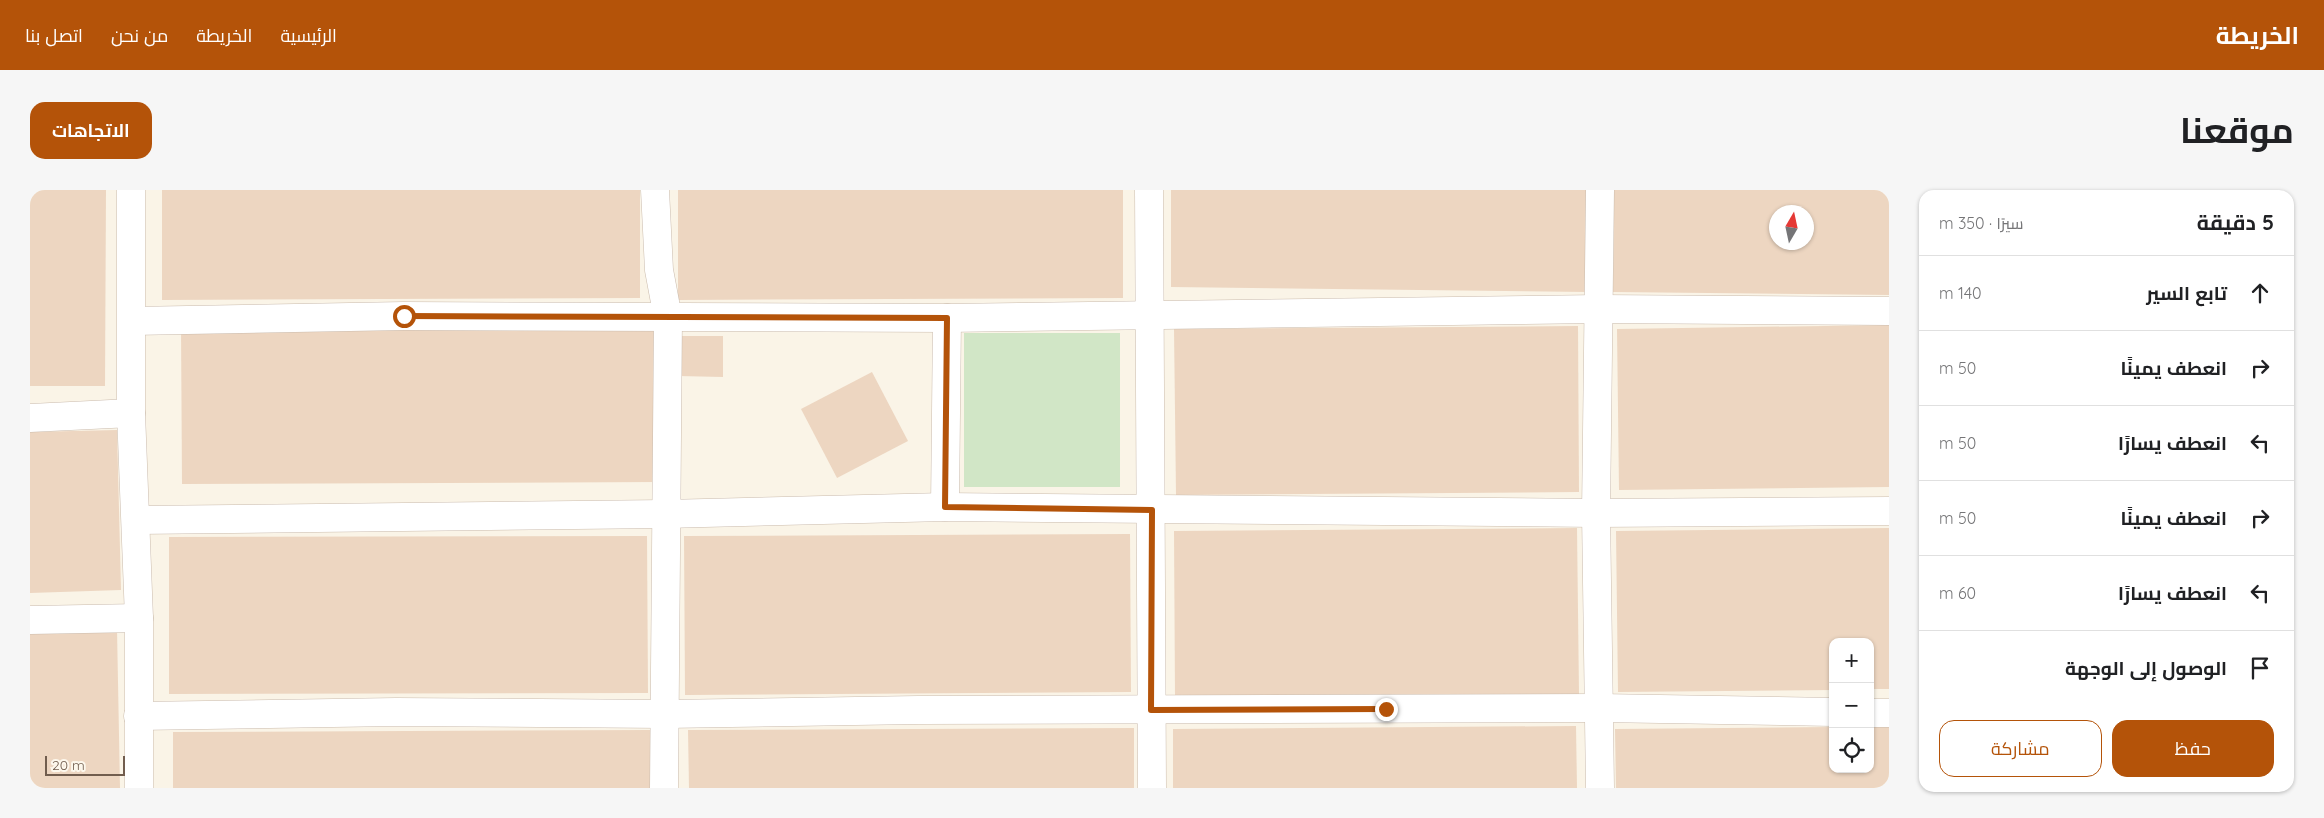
<!DOCTYPE html>
<html lang="ar">
<head>
<meta charset="utf-8">
<style>
  :root { --surface:#fff; --page:#f6f6f6; --text:#202124; --muted:#757577; --line:#e0e0e0; --accent:#b45309 }
  body { margin:0; font-family:Quicksand,Cairo,sans-serif; background:var(--page); color:var(--text); direction:rtl }
  .controls { position:absolute; right:15px; bottom:15px; display:grid; overflow:hidden; border-radius:10px; box-shadow:0 1px 4px #0004 }
  .controls button { width:45px; height:45px; display:grid; place-items:center; padding:0; border:0; border-bottom:1px solid var(--line); background:var(--surface); color:var(--text); font:25px sans-serif }
  .compass { position:absolute; left:1739px; top:15px; width:45px; height:45px; border-radius:50%; background:var(--surface); box-shadow:0 1px 4px #0004; rotate:9deg }
  .scale { position:absolute; left:15px; bottom:12px; width:80px; box-sizing:border-box; padding-left:5px; border:2px solid #715d4e; border-top:0; font-size:14px; line-height:18px; white-space:nowrap; color:#715d4e; -webkit-text-stroke:4px #fdf8ed; paint-order:stroke }
  .stop { position:absolute; width:15px; height:15px; margin:-11px; border:4px solid #b45309; border-radius:50%; background:#fff }
  .stop.end { background:#b45309; border-color:#fff; box-shadow:0 1px 5px #0008 }
  .list { margin:0; padding:0; list-style:none }
  h2 { display:flex; justify-content:space-between; align-items:center; height:65px; margin:0; padding:0 20px; font-size:21px }
  h2 small { font-size:16px; font-weight:400; color:var(--muted) }
  .list li { display:grid; grid-template-columns:32px 1fr auto; gap:15px; align-items:center; box-sizing:border-box; height:75px; padding:0 20px; border-top:1px solid var(--line) }
  .list b { display:block; font-size:19px; white-space:nowrap }
  .list em { font-size:16px; font-style:normal; color:var(--muted) }
  .actions { display:flex; gap:10px; padding:15px 20px }
  .actions a { flex:1; padding:11px 0; border:1px solid var(--accent); border-radius:15px; text-align:center; font-size:18px; color:var(--accent) }
  .actions .main { background:var(--accent); color:#fff }
  .icon { flex:none; width:28px; height:28px; fill:none; stroke:currentColor; stroke-width:2; stroke-linecap:round; stroke-linejoin:round }
  .map { position:relative; flex:none; width:1859px; height:598px; overflow:hidden; direction:ltr; border-radius:15px }
  header { display:flex; align-items:center; gap:30px; box-sizing:border-box; height:70px; padding:0 25px; background:var(--accent); color:#fff }
  header strong { font-size:24px }
  nav { display:flex; gap:28px; margin-inline-start:auto; font-size:18px }
  .intro { display:flex; align-items:center; justify-content:space-between; box-sizing:border-box; height:120px; padding:0 30px }
  h1 { margin:0; font-size:35px }
  .button { padding:12px 22px; border-radius:15px; background:var(--accent); color:#fff; font-size:18px; font-weight:700 }
  main { display:flex; gap:30px; padding:0 30px }
  aside { flex:1; background:var(--surface); border-radius:15px; box-shadow:0 1px 4px #0004 }
  .map>svg:first-child { display:block }
  .green { fill:#d1e6c6 }
  .building { fill:#edd6c1; fill-rule:evenodd }
  .lines { fill:none; stroke-linecap:round; stroke-linejoin:round }
  .minor-casing { stroke:#cbbcae; stroke-width:29 }
  .minor { stroke:#fff; stroke-width:28 }
  .route { stroke:#b45309; stroke-width:6 }
</style>
</head>
<body>
<header>
<strong>الخريطة</strong>
<nav><a>الرئيسية</a><a>الخريطة</a><a>من نحن</a><a>اتصل بنا</a></nav>
</header>
<div class="intro"><h1>موقعنا</h1><a class="button">الاتجاهات</a></div>
<main>
<aside>
<h2>5 دقيقة<small>سيرًا · 350 m</small></h2>
<ul class="list">
<li><svg class="icon" aria-label="ahead" viewBox="0 0 24 24"><path d="M12 20V5M6 11l6-6 6 6"/></svg><div><b>تابع السير</b></div><em>140 m</em></li>
<li><svg class="icon" aria-label="right" viewBox="0 0 24 24"><path d="M7 20v-9h11M14 6l5 5-5 5"/></svg><div><b>انعطف يمينًا</b></div><em>50 m</em></li>
<li><svg class="icon" aria-label="left" viewBox="0 0 24 24"><path d="M17 20v-9H6M10 6l-5 5 5 5"/></svg><div><b>انعطف يسارًا</b></div><em>50 m</em></li>
<li><svg class="icon" aria-label="right" viewBox="0 0 24 24"><path d="M7 20v-9h11M14 6l5 5-5 5"/></svg><div><b>انعطف يمينًا</b></div><em>50 m</em></li>
<li><svg class="icon" aria-label="left" viewBox="0 0 24 24"><path d="M17 20v-9H6M10 6l-5 5 5 5"/></svg><div><b>انعطف يسارًا</b></div><em>60 m</em></li>
<li><svg class="icon" aria-label="arrive" viewBox="0 0 24 24"><path d="M6 21V4h12l-3 4 3 4H6"/></svg><div><b>الوصول إلى الوجهة</b></div></li>
</ul>
<div class="actions"><a class="main">حفظ</a><a>مشاركة</a></div>
</aside>
<div class="map">
<svg width="1859" height="598" viewBox="0 0 1859 598">
  <rect width="100%" height="100%" fill="#faf4e7"/>
  <rect class="green" x="934" y="143" width="156" height="154"/>
  <g class="building">
    <polygon points="0,0 76,0 75,196 0,196"/>
    <polygon points="132,0 610,0 610,108 132,110"/>
    <polygon points="648,0 1093,0 1093,108 648,110"/>
    <polygon points="1141,0 1558,0 1557,102 1141,97"/>
    <path d="M 1584,0 L 1859,0 L 1859,105 L 1583,102 ZM 1746,22 L 1776,22 L 1776,52 L 1746,52 Z"/>
    <polygon points="1859,135 1859,297 1589,300 1587,139"/>
    <polygon points="629,136 630,292 152,294 151,137"/>
    <polygon points="1548,136 1549,302 1146,305 1144,139"/>
    <polygon points="648,146 693,146 693,187 648,186"/>
    <polygon points="842,182 878,251 807,288 771,219"/>
    <polygon points="87,240 91,400 0,403 0,242"/>
    <polygon points="1547,338 1549,504 1145,507 1144,341"/>
    <polygon points="1859,338 1859,499 1840,499 1840,452 1803,452 1803,500 1588,502 1586,341"/>
    <polygon points="1100,344 1101,502 655,505 654,346"/>
    <polygon points="617,346 618,503 139,504 139,347"/>
    <polygon points="87,439 90,598 0,598 0,441"/>
    <polygon points="1546,536 1547,598 1143,598 1143,539"/>
    <polygon points="1840,536 1859,536 1859,598 1586,598 1585,539 1803,537 1803,579 1840,579"/>
    <polygon points="1104,538 1104,598 659,598 658,540"/>
    <polygon points="621,540 621,598 143,598 143,542"/>
  </g>
  <g class="lines">
    <g class="minor-casing">
      <g id="minor">
        <polyline points="101,0 101,223 109,428 109,598"/>
        <polyline points="625,0 629,80 638,128 634,598"/>
        <polyline points="1119,0 1122,598"/>
        <polyline points="102,131 374,126 917,128 1569,119 1859,121"/>
        <polyline points="0,228 101,223"/>
        <polyline points="915,317 917,128"/>
        <polyline points="106,330 635,324 915,317 1566,323 1859,321"/>
        <polyline points="0,430 109,428"/>
        <polyline points="1840,523 1859,523"/>
        <polyline points="108,526 366,522 635,524 888,520 1570,518 1803,522"/>
        <polyline points="1570,598 1566,323 1570,0"/>
      </g>
    </g>
    <use href="#minor" class="minor"/>
  </g>
  <g class="lines">
    <polyline class="route" points="374,126 917,128 915,317 1122,320 1121,520 1356,519"/>
  </g>
</svg>
<div class="controls">
<button>+</button>
<button>−</button>
<button><svg class="icon" aria-label="locate" viewBox="0 0 24 24"><circle cx="12" cy="12" r="6"/><path d="M12 2v4M12 18v4M2 12h4M18 12h4"/></svg></button>
</div>
<svg class="compass" viewBox="-18 -18 36 36"><path d="M0-13l5 13h-10z" fill="#e53935"/><path d="M0 13l5-13h-10z" fill="#757577"/></svg>
<div class="scale">20 m</div>
<div class="stop" style="left:374px;top:126px"></div>
<div class="stop end" style="left:1356px;top:519px"></div>
</div>
</main>
</body>
</html>
